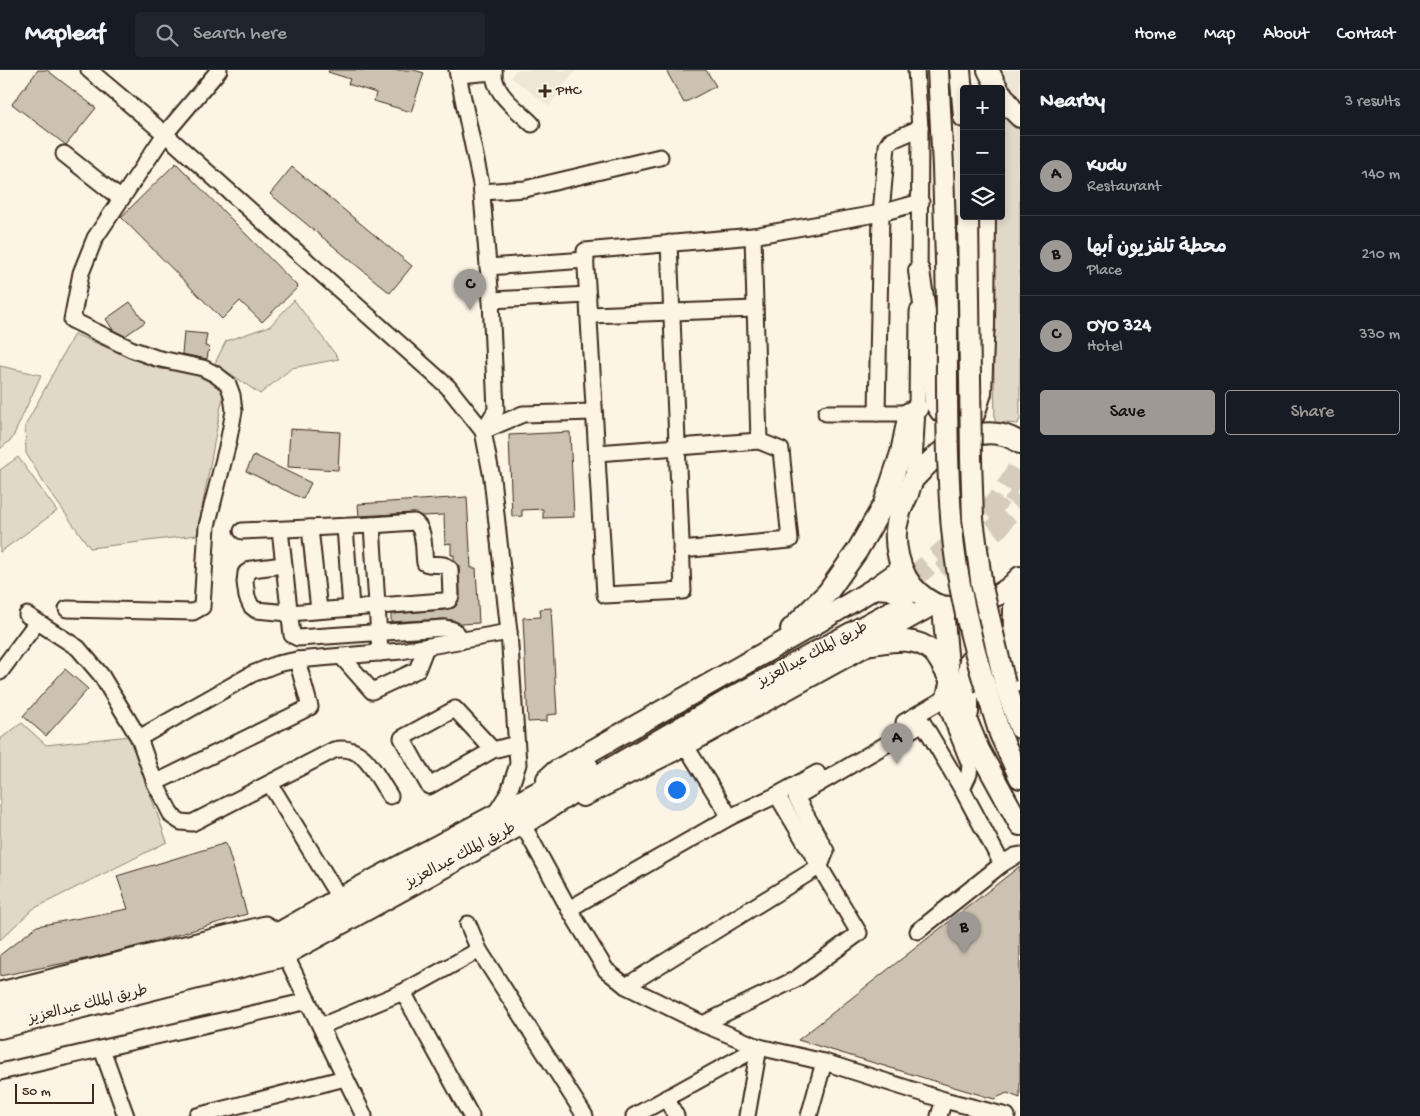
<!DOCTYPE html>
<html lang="en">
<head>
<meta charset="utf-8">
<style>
  :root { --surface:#171b24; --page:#20242c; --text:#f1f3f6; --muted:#9ea1a6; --line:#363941; --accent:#9f9995 }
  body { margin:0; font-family:"Gochi Hand","Playpen Sans Arabic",sans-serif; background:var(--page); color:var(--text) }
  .controls { position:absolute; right:15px; top:15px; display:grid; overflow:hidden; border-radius:5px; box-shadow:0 2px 8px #0003 }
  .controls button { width:45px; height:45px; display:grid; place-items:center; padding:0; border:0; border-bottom:1px solid var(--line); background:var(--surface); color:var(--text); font:25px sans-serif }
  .scale { position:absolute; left:15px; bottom:12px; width:79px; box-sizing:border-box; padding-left:5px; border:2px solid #3b2a1e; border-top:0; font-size:14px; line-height:18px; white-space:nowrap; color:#3b2a1e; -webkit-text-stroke:4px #fcf5e5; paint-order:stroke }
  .you { position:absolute; left:676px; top:719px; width:18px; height:18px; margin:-12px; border:4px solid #fff; border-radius:50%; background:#1a73e8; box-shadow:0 0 0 8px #1a73e833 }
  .badge { display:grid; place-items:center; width:32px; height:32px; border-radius:50%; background:var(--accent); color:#111; font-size:16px; font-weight:700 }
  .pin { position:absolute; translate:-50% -41px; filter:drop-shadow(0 1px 2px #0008) }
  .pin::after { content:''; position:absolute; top:26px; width:18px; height:15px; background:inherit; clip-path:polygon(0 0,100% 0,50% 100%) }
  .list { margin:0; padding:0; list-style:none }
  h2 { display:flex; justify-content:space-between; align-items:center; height:65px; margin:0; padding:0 20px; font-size:21px }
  h2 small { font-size:16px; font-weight:400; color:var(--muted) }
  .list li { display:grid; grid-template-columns:32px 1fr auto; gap:15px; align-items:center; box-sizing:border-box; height:80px; padding:0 20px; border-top:1px solid var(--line) }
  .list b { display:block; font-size:19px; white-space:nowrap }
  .list p { margin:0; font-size:16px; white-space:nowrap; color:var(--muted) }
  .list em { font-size:16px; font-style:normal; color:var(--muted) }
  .actions { display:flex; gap:10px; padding:15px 20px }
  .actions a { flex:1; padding:11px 0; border:1px solid var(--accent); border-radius:5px; text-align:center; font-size:18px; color:var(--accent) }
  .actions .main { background:var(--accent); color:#111 }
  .icon { flex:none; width:28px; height:28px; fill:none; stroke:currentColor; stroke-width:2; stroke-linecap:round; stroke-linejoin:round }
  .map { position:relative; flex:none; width:1020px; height:1046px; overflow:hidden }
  header { display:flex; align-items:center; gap:30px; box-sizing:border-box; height:70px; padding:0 25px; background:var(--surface); border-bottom:1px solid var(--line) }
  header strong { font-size:24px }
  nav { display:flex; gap:28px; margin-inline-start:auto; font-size:18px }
  .search { width:350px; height:45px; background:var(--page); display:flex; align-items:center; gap:12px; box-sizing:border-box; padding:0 18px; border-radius:5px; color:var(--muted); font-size:19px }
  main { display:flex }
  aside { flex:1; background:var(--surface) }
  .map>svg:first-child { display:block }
  .built { fill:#eee6d6 }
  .green { fill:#e0d8c8; stroke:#8e8173 }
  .building { fill:#ccc2b3; stroke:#3b2a1e }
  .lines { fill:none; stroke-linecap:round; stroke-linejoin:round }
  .highway-tunnel { stroke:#d5ccbd; stroke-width:22; stroke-dasharray:22 11; stroke-linecap:butt }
  .minor-casing { stroke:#3b2a1e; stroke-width:19 }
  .major-casing { stroke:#3b2a1e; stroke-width:24 }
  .highway-casing { stroke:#3b2a1e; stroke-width:26 }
  .minor { stroke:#fcf5e5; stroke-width:15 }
  .major { stroke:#fcf5e5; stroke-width:20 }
  .highway { stroke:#fcf5e5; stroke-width:22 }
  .major-bridge-casing { stroke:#3b2a1e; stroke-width:24; stroke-linecap:butt }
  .major-bridge { stroke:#fcf5e5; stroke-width:20 }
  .poi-dot { fill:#3b2a1e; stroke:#fcf5e5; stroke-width:2 }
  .labels { text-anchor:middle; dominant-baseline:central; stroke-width:4; stroke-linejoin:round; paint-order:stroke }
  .poi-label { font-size:15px; fill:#3b2a1e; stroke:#fcf5e5; text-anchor:start }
  .street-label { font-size:15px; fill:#3b2a1e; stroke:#fcf5e5 }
</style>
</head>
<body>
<header>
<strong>Mapleaf</strong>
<div class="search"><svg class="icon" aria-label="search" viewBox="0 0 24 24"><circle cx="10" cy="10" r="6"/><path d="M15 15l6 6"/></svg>Search here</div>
<nav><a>Home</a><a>Map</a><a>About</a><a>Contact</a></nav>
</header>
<main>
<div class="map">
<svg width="1020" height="1046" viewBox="0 0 1020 1046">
  <rect width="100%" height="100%" fill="#fcf5e5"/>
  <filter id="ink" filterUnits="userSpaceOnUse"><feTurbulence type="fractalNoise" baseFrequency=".02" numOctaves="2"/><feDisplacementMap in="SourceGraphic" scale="10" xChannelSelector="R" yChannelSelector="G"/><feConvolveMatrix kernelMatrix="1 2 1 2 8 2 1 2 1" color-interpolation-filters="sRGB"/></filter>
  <g filter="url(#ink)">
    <g class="built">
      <polygon points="516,0 576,0 549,36 511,7"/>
      <polygon points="993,0 1020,0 1020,30 998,16"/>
    </g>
    <g class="green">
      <polygon points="1001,36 1020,56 1020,349 1018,354 995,352 991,146 1001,146"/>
      <polygon points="294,230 339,289 292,298 260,324 215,293 226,271 270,256"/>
      <polygon points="74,264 160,299 191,302 224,320 197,465 90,478 45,415 26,383 25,356"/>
      <polygon points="0,296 41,305 12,369 0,379"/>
      <polygon points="18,387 57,441 0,482 0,400"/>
      <polygon points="22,653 46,675 130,666 167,772 33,839 0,870 0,669"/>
    </g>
    <g class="building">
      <polygon points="38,0 47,0 96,38 66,75 12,34"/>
      <polygon points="329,0 414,0 424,3 411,42 374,31 376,23 348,14 350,9 328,2"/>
      <polygon points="666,0 706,0 716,16 684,33"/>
      <polygon points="176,93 298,217 262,252 240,231 222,249 121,147"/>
      <polygon points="292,97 412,196 390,223 270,124"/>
      <polygon points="130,232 145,252 125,266 113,260 106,249"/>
      <polygon points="184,262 207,264 205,276 209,277 207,289 182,284"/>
      <polygon points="290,359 340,362 338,400 288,397"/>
      <polygon points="570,362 574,447 543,448 543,439 522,440 522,446 512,447 509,365"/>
      <polygon points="254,385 311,413 303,429 246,401"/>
      <polygon points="467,427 471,498 476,498 479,553 461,554 453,550 444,549 391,552 391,544 444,540 455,537 460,526 459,495 454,490 454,485 451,485 451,473 445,474 444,445 422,446 413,443 359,446 358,434"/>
      <polygon points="551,538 557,644 547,645 547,651 528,652 523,548 541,547 540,539"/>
      <polygon points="65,599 88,619 46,666 23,646"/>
      <polygon points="226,773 247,844 160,870 95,887 0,906 0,885 37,856 128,839 117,806"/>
      <polygon points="1020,796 1020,1028 1007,1023 994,1029 798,970"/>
    </g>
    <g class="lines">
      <g class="highway-tunnel">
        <polyline points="942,503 999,456 1020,426"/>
        <path d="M 886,531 L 984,447 C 998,431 1010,414 1020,396"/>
      </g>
      <g class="minor-casing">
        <g id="minor">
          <polyline points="89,0 165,64 448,317 483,361 492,408 509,562 518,694 509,722 495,744"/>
          <polyline points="457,0 481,114 491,230 496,340 483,361"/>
          <path d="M 494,0 C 492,23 517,39 532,54"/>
          <polyline points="916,0 920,58 919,211"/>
          <polyline points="458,5 494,2"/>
          <polyline points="64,84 121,129"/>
          <polyline points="482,122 525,119 660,87"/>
          <polyline points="669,173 683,521 605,525 585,181 753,166 881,143 921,132"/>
          <polyline points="488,197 586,190"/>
          <polyline points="491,230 588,225"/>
          <polyline points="589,245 755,239"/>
          <polyline points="826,343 909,343"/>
          <polyline points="877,343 881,143 887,76 890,71 920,58"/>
          <polyline points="483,361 523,344 594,342"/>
          <polyline points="597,383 759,371"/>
          <polyline points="913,410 917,339 918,241"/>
          <polyline points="345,457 351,538"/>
          <polyline points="310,458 319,540"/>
          <path d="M 280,460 L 292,565 L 298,568 L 444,558 C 453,559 458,561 461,571"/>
          <polyline points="242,461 372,455"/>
          <polyline points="681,480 790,470 781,380 759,371 753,166"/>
          <path d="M 283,495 L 252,499 L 246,503 L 245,512 L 247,527 L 251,536 L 256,540 L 289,543 L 443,531 L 449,530 L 451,526 L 450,499 C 443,491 434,497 425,493 C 423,481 426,459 414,452 L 372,455 L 380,583"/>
          <polyline points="67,539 193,542 202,537 207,456 228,373 234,341 232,325 228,314 215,304 203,298 156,288 131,279 72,250 81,203 95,168 165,64 219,0"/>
          <path d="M 27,545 L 78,578 L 101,605 L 139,668 L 155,713 L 172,746 L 181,752 L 192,753 L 334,680 C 365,673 375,705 390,726"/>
          <polyline points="341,586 372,621 417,600 426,577"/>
          <polyline points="0,602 37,552"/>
          <polyline points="944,629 970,695 969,704 962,719"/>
          <polyline points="904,652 944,629 949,607"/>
          <polyline points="139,668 252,604 277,594 297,590 401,581 509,562"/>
          <polyline points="685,675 730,747"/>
          <polyline points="493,680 429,716 402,668 455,639 493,680 516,674"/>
          <polyline points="155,713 310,637 297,590"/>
          <polyline points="270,714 340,829"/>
          <polyline points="522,753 569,839 606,900 626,916 703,954 759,977 824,992 944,1030 1007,1046"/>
          <polyline points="1002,794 1015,786 1020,785"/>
          <polyline points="569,839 730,747 777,725 817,703"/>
          <polyline points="468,854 479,880 585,1046"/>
          <polyline points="284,882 364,1046"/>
          <polyline points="626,916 820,796 826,781 796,727 923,653 962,719 1002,794 918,861"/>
          <polyline points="0,920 265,854 280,863"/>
          <polyline points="403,922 471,1046"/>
          <polyline points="703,954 796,909 859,863 777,725"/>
          <polyline points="321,956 403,922 479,880"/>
          <polyline points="102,979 126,1046"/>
          <polyline points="0,1002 308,931"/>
          <polyline points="666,1028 676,1046"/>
          <polyline points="197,1046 345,1008"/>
          <polyline points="634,1046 759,977"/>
          <polyline points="747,1046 759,977"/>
          <polyline points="809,1046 824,992"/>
          <polyline points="939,1046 944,1030"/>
        </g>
      </g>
      <g class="major-casing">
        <g id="major">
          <polyline points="960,0 964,47"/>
          <polyline points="988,0 998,19"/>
          <polyline points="1001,23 1013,40 1020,47"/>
          <polyline points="919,201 933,294 935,333 941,342 958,348 974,345 981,323 984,246"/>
          <polyline points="984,258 985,146"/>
          <path d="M 1020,373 C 987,350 947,372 923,399 C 920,403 916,406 913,410 C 911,414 909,420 908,424 C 905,431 901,438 899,446 C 891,470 899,506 919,523 C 931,533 940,538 956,537 C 979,536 1005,525 1020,507"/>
          <path d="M 1016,511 C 1013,541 1012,569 1020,598"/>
          <path d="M 875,518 L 890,519 L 902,525 C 906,539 905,541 898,554"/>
          <polyline points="943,538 949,607 979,680 1020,755"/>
          <polyline points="791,559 828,522 857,481 884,434 901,383 909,343 917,339"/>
          <path d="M 872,574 C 893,571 914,566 932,581 C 938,586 943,597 947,604"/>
          <polyline points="1005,614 1020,658"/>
          <polyline points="986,619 1000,664 1020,708"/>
          <polyline points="968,643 968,604 970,591 989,584 1001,583 1014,600 1020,611"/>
          <polyline points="547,709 556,701 822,550 875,518 902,499"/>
          <polyline points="583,726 685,675 867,575 898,554 934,534"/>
        </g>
      </g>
      <g class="highway-casing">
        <g id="highway">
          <polyline points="0,937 272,868 340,829 587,697"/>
          <polyline points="0,957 280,886 533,747 575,720 730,630 892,542"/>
        </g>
      </g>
      <use href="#minor" class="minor"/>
      <use href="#major" class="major"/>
      <use href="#highway" class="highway"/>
      <g class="major-bridge-casing">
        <g id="major-bridge">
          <path d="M 938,0 C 943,82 946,164 947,246 C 947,307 946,369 950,431 C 953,495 967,558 986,619"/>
          <polyline points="968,146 971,389 973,449 982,517 1005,614"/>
        </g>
      </g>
      <use href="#major-bridge" class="major-bridge"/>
    </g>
  </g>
  <path class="poi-dot" d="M542.5 13.5h5v5h5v5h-5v5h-5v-5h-5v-5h5z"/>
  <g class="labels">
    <g class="poi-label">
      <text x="556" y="21">PHC</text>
    </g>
    <g class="street-label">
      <text transform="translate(813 585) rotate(-28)">طريق الملك عبدالعزيز</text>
      <text transform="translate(461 786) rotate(-28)">طريق الملك عبدالعزيز</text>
      <text transform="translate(88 935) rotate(-14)">طريق الملك عبدالعزيز</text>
    </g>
  </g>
</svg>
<div class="controls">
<button>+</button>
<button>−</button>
<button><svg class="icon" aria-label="layers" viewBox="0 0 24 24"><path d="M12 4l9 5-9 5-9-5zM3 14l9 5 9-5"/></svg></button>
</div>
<div class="scale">50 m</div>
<div class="you"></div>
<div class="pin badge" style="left:897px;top:694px">A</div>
<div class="pin badge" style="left:964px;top:883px">B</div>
<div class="pin badge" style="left:470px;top:240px">C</div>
</div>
<aside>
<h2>Nearby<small>3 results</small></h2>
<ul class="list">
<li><span class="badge">A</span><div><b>Kudu</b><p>Restaurant</p></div><em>140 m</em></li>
<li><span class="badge">B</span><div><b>محطة تلفزيون أبها</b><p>Place</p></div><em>210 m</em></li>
<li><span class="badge">C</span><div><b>OYO 324</b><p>Hotel</p></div><em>330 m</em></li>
</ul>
<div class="actions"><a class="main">Save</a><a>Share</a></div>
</aside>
</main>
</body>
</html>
